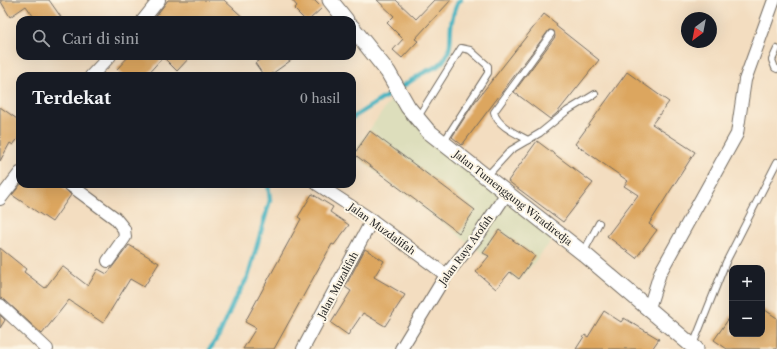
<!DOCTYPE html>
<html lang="id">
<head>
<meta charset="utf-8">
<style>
  :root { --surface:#171b24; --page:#242831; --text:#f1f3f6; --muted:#9ea1a6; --line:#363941 }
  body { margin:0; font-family:"Libre Caslon Text",serif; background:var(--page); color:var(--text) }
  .controls { position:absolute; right:12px; bottom:12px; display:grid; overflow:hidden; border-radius:8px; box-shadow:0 4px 16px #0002 }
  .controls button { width:36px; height:36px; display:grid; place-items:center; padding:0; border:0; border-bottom:1px solid var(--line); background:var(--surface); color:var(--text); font:20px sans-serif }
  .compass { position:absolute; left:681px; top:12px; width:36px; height:36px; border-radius:50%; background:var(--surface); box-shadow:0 4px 16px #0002; rotate:212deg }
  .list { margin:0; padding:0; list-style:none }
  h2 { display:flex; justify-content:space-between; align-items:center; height:52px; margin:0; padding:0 16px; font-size:17px }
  h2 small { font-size:13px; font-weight:400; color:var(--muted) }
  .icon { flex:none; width:22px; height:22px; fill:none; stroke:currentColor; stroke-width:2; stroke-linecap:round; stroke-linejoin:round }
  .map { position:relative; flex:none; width:777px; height:349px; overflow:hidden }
  .search { position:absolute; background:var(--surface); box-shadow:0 4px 16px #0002; left:16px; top:16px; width:340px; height:44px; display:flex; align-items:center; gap:10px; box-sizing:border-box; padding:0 14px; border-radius:12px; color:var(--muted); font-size:15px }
  .panel { position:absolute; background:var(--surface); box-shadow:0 4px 16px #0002; left:16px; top:72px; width:340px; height:116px; border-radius:12px }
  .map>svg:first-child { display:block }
  .built { fill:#dddebc }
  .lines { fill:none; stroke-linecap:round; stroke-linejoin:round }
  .stream { stroke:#45b2c0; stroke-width:4.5 }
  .building { fill:#dca65f }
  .service-casing { stroke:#71695f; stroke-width:8 }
  .minor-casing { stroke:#71695f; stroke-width:14 }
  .tertiary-casing { stroke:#71695f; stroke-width:17 }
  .service { stroke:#fff; stroke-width:6 }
  .minor { stroke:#fff; stroke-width:12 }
  .tertiary { stroke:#fff; stroke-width:15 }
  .labels { text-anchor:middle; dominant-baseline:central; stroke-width:4; stroke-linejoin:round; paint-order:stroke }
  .street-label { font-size:10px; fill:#2b2b2b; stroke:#fcf5e5 }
</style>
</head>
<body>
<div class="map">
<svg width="777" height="349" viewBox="0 0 777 349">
  <rect width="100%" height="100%" fill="#fcf5e5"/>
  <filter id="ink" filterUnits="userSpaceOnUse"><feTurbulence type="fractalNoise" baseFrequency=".025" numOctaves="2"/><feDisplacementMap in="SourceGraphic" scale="8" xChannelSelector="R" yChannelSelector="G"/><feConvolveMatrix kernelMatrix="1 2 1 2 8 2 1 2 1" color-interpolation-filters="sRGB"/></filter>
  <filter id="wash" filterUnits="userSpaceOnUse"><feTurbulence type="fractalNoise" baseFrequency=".012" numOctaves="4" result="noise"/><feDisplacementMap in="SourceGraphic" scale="16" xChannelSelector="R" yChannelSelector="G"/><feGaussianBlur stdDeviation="0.9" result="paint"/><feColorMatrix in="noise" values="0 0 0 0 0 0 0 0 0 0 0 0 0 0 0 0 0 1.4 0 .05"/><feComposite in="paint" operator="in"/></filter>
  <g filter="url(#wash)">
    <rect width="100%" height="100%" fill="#f3ddc0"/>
    <polygon class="built" points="400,87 443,143 554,238 519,281 352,154"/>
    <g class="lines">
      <g class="stream">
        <path d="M 352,118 L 417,77 C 426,69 436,70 443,61 C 452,51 450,38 451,26 C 452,17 455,9 458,2 L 461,0"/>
        <polyline points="210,349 219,335 235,299 248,277 270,200 268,184"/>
      </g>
    </g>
    <g id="blocks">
      <g class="building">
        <polygon points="0,0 49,0 63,20 36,20 26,6 10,17"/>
        <polygon points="168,0 224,0 246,20 161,20 156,16"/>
        <polygon points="292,0 314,0 322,8 309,20 305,20 294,9 297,6"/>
        <polygon points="377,0 396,0 416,19 434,0 451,0 415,39 418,41 402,58 393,50 403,39 387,23 394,16"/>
        <polygon points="544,14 557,24 556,26 599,60 557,113 550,119 514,92 555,37 554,31 549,30 462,145 452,137 474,103"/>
        <polygon points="129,56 191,56 177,71 163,57 146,76 124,76 117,69"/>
        <polygon points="265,56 297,56 269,76 264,76 255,63"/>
        <polygon points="627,72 669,102 652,124 695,152 649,224 657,230 636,258 607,236 638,195 624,186 628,181 575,144"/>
        <polygon points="0,107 20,121 20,136 13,145 10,143 0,161"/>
        <polygon points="370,131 475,210 459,233 354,154"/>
        <polygon points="537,141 593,183 563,222 508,181"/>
        <polygon points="21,184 60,184 71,195 52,222 12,195"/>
        <polygon points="312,194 333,207 330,212 349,225 334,245 332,244 274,349 243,349 256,328 245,322 301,219 298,217"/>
        <polygon points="499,230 535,256 519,279 510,272 496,289 476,272 489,256 483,253"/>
        <polygon points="129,245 159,263 144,287 130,279 103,323 69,300 42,334 5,300 0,298 0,248 26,269 24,272 45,288 62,266 88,286 98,269 107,274"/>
        <polygon points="365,249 384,261 374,277 405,295 385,326 363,313 348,335 331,323 351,291 345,287"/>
        <polygon points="762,308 777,318 777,349 727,349 714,340 732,314 732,334 762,334"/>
        <polygon points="604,311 621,322 624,318 659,339 652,349 576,349 585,335 588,337"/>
        <polygon points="0,315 5,320 0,328"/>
      </g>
    </g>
  </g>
  <g filter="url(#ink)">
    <use href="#blocks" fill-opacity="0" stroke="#71695f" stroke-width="1"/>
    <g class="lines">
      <g class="service-casing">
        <g id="service">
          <polyline points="777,49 772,60 775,68 777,69"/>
          <polyline points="418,117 461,48 470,50 488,66 488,73 443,143"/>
          <path d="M 528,140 C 517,134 497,126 494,112 L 551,34"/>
          <polyline points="487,176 511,150 540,133 567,111 595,94"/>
          <polyline points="583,253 599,223"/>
          <polyline points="693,345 726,262 777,162"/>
        </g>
      </g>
      <g class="minor-casing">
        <g id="minor">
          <polyline points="143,20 159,0"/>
          <polyline points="91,76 110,56"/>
          <polyline points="69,184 115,218 124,229 125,237 108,261"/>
          <polyline points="317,184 372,220 446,275"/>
          <polyline points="0,199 20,173"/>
          <polyline points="0,305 47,349"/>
          <polyline points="649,308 660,273 737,134 745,80 774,0"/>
          <polyline points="303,349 372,220"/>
          <polyline points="401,349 446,275 478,236 507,193"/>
        </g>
      </g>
      <g class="tertiary-casing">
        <g id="tertiary">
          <polyline points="330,0 346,20"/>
          <polyline points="352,27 388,72 408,107 428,131 583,253 696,349"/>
        </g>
      </g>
      <use href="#service" class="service"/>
      <use href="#minor" class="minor"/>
      <use href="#tertiary" class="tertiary"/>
    </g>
  </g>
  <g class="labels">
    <g class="street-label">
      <text transform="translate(513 198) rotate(38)">Jalan Tumenggung Wiradiredja</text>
      <text transform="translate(382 229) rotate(36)">Jalan Muzdalifah</text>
      <text transform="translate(466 250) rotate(-54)">Jalan Raya Arofah</text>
      <text transform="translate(338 285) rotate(-62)">Jalan Muzalifah</text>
    </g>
  </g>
</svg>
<div class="controls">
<button>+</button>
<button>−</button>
</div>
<svg class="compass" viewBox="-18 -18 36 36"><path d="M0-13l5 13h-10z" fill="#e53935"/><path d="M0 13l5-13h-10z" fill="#9ea1a6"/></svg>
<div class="search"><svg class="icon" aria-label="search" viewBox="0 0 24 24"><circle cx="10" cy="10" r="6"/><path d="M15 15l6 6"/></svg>Cari di sini</div>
<section class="panel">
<h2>Terdekat<small>0 hasil</small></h2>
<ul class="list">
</ul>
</section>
</div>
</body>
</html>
